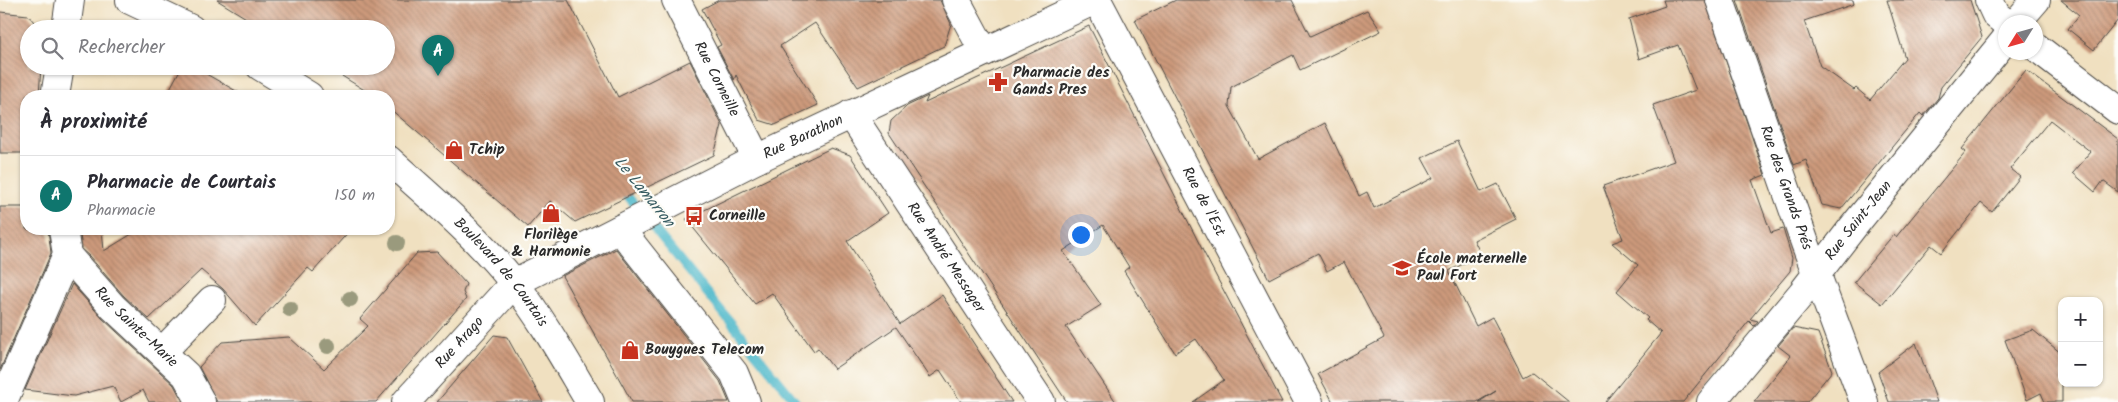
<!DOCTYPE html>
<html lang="fr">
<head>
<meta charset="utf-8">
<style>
  :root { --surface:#fff; --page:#f7f7f7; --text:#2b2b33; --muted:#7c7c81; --line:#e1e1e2; --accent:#0f766e }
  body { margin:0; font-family:Kalam,sans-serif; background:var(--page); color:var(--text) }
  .controls { position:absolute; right:15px; bottom:15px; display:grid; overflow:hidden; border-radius:10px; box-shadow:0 1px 4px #0004 }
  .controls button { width:45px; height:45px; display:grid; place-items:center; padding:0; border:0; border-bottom:1px solid var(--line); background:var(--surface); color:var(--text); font:25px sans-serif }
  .compass { position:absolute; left:1998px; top:15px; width:45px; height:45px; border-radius:50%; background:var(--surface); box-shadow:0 1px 4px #0004; rotate:233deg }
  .you { position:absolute; left:1080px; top:234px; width:18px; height:18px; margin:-12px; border:4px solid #fff; border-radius:50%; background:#1a73e8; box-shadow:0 0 0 8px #1a73e833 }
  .badge { display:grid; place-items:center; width:32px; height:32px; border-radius:50%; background:var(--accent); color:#fff; font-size:16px; font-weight:700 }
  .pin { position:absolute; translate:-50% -41px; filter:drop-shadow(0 1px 2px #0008) }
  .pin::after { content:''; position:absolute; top:26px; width:18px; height:15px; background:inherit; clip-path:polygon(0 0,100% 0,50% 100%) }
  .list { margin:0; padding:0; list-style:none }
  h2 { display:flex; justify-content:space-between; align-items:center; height:65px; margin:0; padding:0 20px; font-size:21px }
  h2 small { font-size:16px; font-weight:400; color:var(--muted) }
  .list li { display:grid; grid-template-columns:32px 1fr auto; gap:15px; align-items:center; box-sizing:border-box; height:80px; padding:0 20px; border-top:1px solid var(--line) }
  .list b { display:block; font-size:19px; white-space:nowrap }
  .list p { margin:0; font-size:16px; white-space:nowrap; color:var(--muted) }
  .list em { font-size:16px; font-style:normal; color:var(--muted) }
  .icon { flex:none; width:28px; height:28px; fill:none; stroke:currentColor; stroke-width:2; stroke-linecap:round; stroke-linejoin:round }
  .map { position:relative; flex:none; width:2118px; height:402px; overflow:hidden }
  .search { position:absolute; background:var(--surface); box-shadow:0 1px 4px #0004; left:20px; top:20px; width:375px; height:55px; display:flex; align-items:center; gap:12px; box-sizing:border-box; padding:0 18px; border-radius:28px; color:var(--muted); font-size:19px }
  .panel { position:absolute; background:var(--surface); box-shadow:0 1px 4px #0004; left:20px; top:90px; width:375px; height:145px; border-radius:20px }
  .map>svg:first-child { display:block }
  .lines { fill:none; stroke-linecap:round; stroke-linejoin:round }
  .stream { stroke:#4cb7c9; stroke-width:9 }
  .building { fill:url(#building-back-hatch) }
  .minor-casing { stroke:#494641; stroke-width:30 }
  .major-casing { stroke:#494641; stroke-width:30 }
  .minor { stroke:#fff; stroke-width:28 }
  .major { stroke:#fff; stroke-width:28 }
  .tree { fill:#9a9a7d }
  .labels { text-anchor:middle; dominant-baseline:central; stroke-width:4.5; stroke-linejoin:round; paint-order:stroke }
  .poi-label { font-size:15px; font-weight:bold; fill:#2b2b2b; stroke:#fdfcf7; text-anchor:start }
  .street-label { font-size:15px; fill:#2b2b2b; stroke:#fdfcf7 }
  .water-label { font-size:16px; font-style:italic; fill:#375c62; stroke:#fdfcf7 }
</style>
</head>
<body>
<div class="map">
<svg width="2118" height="402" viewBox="0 0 2118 402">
  <defs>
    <pattern id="building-back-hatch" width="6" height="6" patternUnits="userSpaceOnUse" patternTransform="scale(1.25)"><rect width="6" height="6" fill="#cd9a7c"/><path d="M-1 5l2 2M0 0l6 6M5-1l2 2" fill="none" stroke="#a77e66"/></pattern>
  </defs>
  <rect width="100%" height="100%" fill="#fdfcf7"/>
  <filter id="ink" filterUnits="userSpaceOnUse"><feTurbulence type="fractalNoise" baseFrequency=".02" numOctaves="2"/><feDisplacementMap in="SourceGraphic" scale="10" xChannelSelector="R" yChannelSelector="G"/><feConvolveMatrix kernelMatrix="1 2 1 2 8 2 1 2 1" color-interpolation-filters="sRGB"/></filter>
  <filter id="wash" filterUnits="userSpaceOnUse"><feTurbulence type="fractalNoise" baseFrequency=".0096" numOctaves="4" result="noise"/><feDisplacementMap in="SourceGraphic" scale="20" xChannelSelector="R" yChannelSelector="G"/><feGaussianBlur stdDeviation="1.12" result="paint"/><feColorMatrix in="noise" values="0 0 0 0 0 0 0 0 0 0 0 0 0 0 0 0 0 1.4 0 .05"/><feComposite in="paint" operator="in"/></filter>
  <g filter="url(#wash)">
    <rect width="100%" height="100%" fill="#f0e0c0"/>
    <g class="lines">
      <polyline class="stream" points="621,188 796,402"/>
    </g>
    <g id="blocks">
      <g class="building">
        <polygon points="217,0 568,0 618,97 690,61 722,125 714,155 575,222 550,201 528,227 389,108 389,96 374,96 326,66 386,66 386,29 264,29"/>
        <polygon points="719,0 940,0 951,24 944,46 858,87 815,23 780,46 818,105 775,125 759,120 736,75 734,80 717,47 721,45 702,9"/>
        <polygon points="1176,0 1292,0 1310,36 1367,10 1381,31 1300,70 1293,55 1231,87 1229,106 1258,159 1325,123 1359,196 1367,192 1374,208 1433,178 1422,158 1457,141 1481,192 1498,184 1516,219 1474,240 1481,255 1449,271 1476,326 1492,317 1523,377 1532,372 1569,402 1479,402 1496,391 1477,402 1333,402 1318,374 1384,338 1344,262 1327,271 1318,253 1269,279 1135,20"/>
        <polygon points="1663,0 1705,0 1765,175 1752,180 1771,233 1783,229 1792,258 1790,271 1750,319 1758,321 1754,326 1749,321 1683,402 1605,402 1661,333 1646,320 1648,318 1617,291 1638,265 1612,243 1623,239 1603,186 1674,161 1653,105 1696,90 1678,45 1639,59 1629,19 1665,6"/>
        <polygon points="1737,0 1853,0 1854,4 1804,21 1820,66 1854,90 1856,88 1870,100 1905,58 1887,0 1970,0 1982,37 1941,87 1938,98 1923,116 1920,113 1841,209 1822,205 1806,160 1794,165"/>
        <polygon points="2061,0 2118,0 2118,20 2094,50 2068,29 2079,15"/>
        <polygon points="0,12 28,15 40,29 29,29 29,66 41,66 39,96 26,96 26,153 0,153"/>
        <polygon points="1089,26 1204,253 1282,402 1193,402 1224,380 1196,339 1175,353 1124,271 1129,267 1103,225 1063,251 1101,305 1066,327 1116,402 1067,402 889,133 891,121 907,106 928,96 925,103"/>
        <polygon points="182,66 192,66 245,96 166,96"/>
        <polygon points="2026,70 2118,139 2118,192 2103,181 2095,192 2073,173 2091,152 2050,120 2010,169 2020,177 1992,212 1981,203 1941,253 1931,245 1882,304 1854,282 1894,234 1896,237 1946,176 1966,152 1962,149"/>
        <polygon points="831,148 850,155 888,213 847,241 900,324 942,295 1012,402 961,402 940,370 930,377 896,327 834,369 818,348 814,351 772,293 755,304 686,219"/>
        <polygon points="0,207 26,207 26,229 48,229 51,253 0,370"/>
        <polygon points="79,229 102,229 104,251 140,229 351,229 313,272 308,268 255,326 223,289 201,270 149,319 124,296 82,248"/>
        <polygon points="616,249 720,381 729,402 632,402 562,276"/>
        <polygon points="437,252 466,284 463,292 466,299 376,402 217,402 199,367 222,342 289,337 324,369 368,326 360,319 417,253"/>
        <polygon points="72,284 102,318 174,385 183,402 149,402 143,390 121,402 113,386 74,396 25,390"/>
        <polygon points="1793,328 1818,333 1832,371 1807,402 1754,402 1791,356 1778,346"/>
        <polygon points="2033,330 2062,354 2062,402 2045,402 2041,393 2027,400 2005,340"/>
        <polygon points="494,335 507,337 543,402 437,402"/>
        <polygon points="1916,343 1937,402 1889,402 1878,372"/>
      </g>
    </g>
  </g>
  <g filter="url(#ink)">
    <use href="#blocks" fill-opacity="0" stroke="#494641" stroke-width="1"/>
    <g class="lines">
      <g class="minor-casing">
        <g id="minor">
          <path id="s1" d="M 676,0 L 757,159"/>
          <polyline points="956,0 984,52"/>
          <path id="s2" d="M 1097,0 L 1309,402"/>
          <path id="s3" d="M 1720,0 L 1805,243 L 1864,402"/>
          <polyline points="1989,0 1996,15 2006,23"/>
          <polyline points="2017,22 2036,0"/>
          <polyline points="66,29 70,0"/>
          <polyline points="2036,47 2118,110"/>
          <polyline points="55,96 60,66"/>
          <path id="s4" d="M 851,114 L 1041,402"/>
          <polyline points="620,229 734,373 746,402"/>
          <path id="s5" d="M 67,255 L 113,307 L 186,375 L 201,402"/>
          <polyline points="162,352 212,300"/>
          <polyline points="3,402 67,255 63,229"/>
          <path id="s6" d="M 406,402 L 514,283"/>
          <path id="s7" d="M 1711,402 L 1802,293 L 1853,227 L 2006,39"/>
        </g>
      </g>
      <g class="major-casing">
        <g id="major">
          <polyline points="130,0 191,29"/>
          <polyline points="260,66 309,96"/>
          <path id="s8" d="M 389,160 C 432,199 478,237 514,283 C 543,320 566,362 590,402"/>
          <path id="s9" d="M 514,283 L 757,159 L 1095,0"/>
        </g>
      </g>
      <use href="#minor" class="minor"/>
      <use href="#major" class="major"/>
    </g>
    <g class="tree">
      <circle cx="397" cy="243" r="8"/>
      <circle cx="350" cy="299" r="8"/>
      <circle cx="290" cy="309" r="8"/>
      <circle cx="328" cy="346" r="8"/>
    </g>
  </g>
  <defs>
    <g id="pharmacy-bare" transform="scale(1.5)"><path d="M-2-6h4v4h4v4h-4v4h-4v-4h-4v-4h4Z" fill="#c8321e" stroke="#fdfcf7" stroke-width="2.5" paint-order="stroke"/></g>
    <g id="shop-bare" transform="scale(1.5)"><path d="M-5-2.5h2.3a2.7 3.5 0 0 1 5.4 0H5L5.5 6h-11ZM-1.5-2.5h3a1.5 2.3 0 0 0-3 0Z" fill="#c8321e" stroke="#fdfcf7" stroke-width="2.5" paint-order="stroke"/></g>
    <g id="bus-bare" transform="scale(1.5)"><path d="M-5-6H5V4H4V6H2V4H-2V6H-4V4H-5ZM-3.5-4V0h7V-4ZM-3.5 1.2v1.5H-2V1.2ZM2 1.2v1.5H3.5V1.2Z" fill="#c8321e" stroke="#fdfcf7" stroke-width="2.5" paint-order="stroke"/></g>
    <g id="school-bare" transform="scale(1.5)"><path d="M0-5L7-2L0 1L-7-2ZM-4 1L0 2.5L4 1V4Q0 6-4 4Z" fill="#c8321e" stroke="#fdfcf7" stroke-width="2.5" paint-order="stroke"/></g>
  </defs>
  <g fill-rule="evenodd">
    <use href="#pharmacy-bare" x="998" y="82"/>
    <use href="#shop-bare" x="454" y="150"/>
    <use href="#shop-bare" x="551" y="213"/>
    <use href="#bus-bare" x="694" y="216"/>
    <use href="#school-bare" x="1402" y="268"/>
    <use href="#shop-bare" x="630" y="350"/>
  </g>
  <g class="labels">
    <g class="poi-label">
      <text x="1013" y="73">Pharmacie des<tspan x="1013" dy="17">Gands Pres</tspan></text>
      <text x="469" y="150">Tchip</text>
      <text x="709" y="216">Corneille</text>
      <text x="551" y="235" text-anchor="middle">Florilège<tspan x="551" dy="17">&amp; Harmonie</tspan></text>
      <text x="1417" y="259">École maternelle<tspan x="1417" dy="17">Paul Fort</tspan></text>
      <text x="645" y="350">Bouygues Telecom</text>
    </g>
    <g class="street-label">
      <text stroke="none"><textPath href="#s1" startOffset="89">Rue Corneille</textPath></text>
      <text stroke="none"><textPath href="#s9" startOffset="324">Rue Barathon</textPath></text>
      <text stroke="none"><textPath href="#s3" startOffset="199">Rue des Grands Prés</textPath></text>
      <text stroke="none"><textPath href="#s2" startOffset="228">Rue de l'Est</textPath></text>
      <text stroke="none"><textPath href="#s7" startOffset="234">Rue Saint-Jean</textPath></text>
      <text stroke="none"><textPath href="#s4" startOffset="172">Rue André Messager</textPath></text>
      <text stroke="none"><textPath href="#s8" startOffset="159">Boulevard de Courtais</textPath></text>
      <text stroke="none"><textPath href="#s5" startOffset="100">Rue Sainte-Marie</textPath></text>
      <text stroke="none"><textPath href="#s6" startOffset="80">Rue Arago</textPath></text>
    </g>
    <g class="water-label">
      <text transform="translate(644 192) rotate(51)">Le Lamarron</text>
    </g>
  </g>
</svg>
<div class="controls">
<button>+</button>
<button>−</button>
</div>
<svg class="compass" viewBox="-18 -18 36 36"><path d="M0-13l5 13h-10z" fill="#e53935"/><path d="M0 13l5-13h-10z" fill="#7c7c81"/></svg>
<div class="you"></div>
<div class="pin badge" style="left:438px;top:76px">A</div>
<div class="search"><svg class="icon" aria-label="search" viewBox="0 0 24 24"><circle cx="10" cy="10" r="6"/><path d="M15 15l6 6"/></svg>Rechercher</div>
<section class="panel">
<h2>À proximité<small></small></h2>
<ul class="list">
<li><span class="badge">A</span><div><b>Pharmacie de Courtais</b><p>Pharmacie</p></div><em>150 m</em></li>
</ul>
</section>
</div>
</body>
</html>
